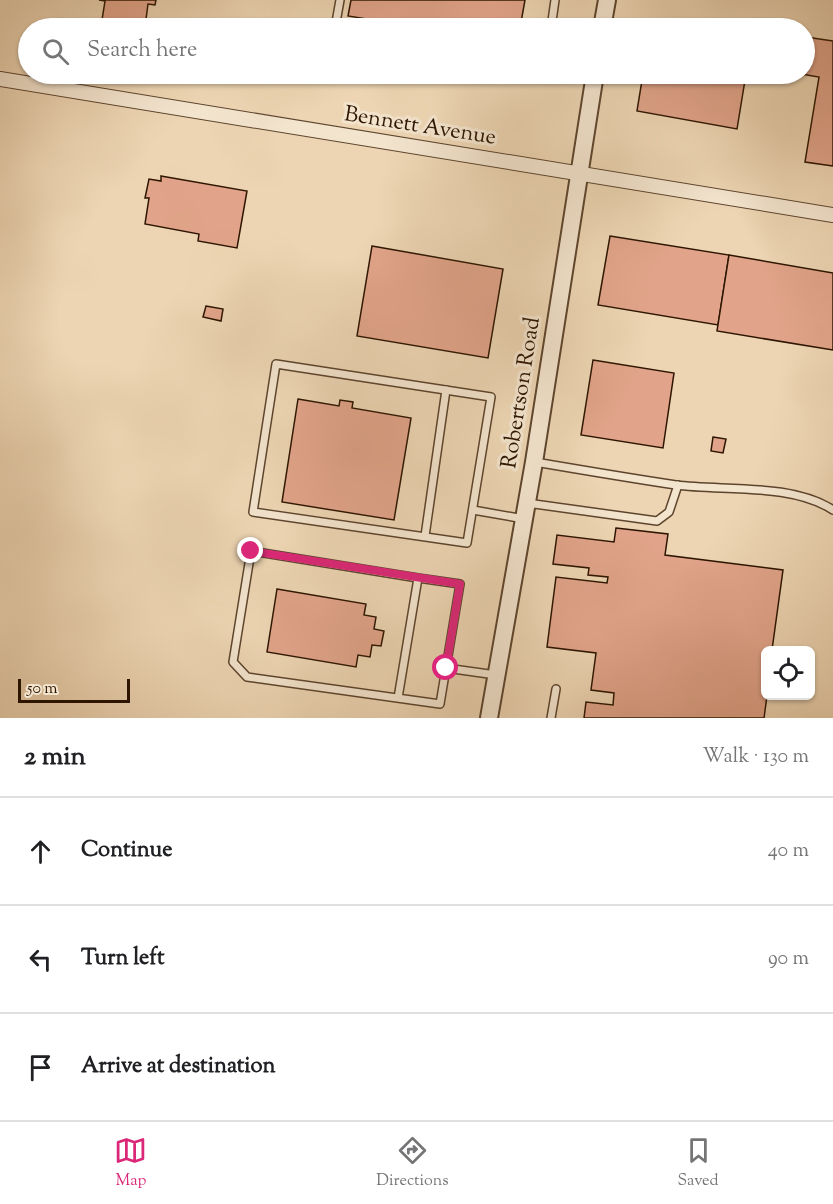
<!DOCTYPE html>
<html lang="en">
<head>
<meta charset="utf-8">
<style>
  :root { --surface:#fff; --page:#f6f6f6; --text:#202124; --muted:#757577; --line:#e0e0e0; --accent:#db2777 }
  body { margin:0; font-family:"Sorts Mill Goudy",serif; background:var(--page); color:var(--text) }
  .controls { position:absolute; right:18px; bottom:18px; display:grid; overflow:hidden; border-radius:9px; box-shadow:0 2px 4px #0004 }
  .controls button { width:54px; height:54px; display:grid; place-items:center; padding:0; border:0; border-bottom:2px solid var(--line); background:var(--surface); color:var(--text); font:30px sans-serif }
  .scale { position:absolute; left:18px; bottom:15px; width:112px; box-sizing:border-box; padding-left:6px; border:3px solid #2d1500; border-top:0; font-size:16px; line-height:21px; white-space:nowrap; color:#2d1500; -webkit-text-stroke:4px #f3e4ce; paint-order:stroke }
  .stop { position:absolute; width:18px; height:18px; margin:-14px; border:4px solid #db2777; border-radius:50%; background:#fff }
  .stop.end { background:#db2777; border-color:#fff; box-shadow:0 2px 6px #0008 }
  .list { margin:0; padding:0; list-style:none }
  h2 { display:flex; justify-content:space-between; align-items:center; height:78px; margin:0; padding:0 24px; font-size:26px }
  h2 small { font-size:20px; font-weight:400; color:var(--muted) }
  .list li { display:grid; grid-template-columns:39px 1fr auto; gap:18px; align-items:center; box-sizing:border-box; height:108px; padding:0 24px; border-top:2px solid var(--line) }
  .list b { display:block; font-size:22px; white-space:nowrap }
  .list em { font-size:20px; font-style:normal; color:var(--muted) }
  .icon { flex:none; width:33px; height:33px; fill:none; stroke:currentColor; stroke-width:2; stroke-linecap:round; stroke-linejoin:round }
  .map { position:relative; flex:none; width:833px; height:718px; overflow:hidden }
  .search { position:absolute; background:var(--surface); box-shadow:0 2px 4px #0004; left:18px; right:18px; top:18px; height:66px; display:flex; align-items:center; gap:15px; box-sizing:border-box; padding:0 21px; border-radius:33px; color:var(--muted); font-size:22px }
  .sheet { height:402px; background:var(--surface) }
  nav { display:flex; justify-content:space-around; align-items:center; box-sizing:border-box; height:84px; border-top:2px solid var(--line); background:var(--surface); font-size:16px; color:var(--muted) }
  nav a { display:grid; justify-items:center; gap:3px }
  nav .on { color:var(--accent) }
  .map>svg:first-child { display:block }
  .building { fill:#e1a48a; stroke:#2d1500; stroke-width:1.5 }
  .lines { fill:none; stroke-linecap:round; stroke-linejoin:round }
  .service-casing { stroke:#5d452d; stroke-width:10 }
  .minor-casing { stroke:#5d452d; stroke-width:16 }
  .tertiary-casing { stroke:#5d452d; stroke-width:20 }
  .service { stroke:#f3e4ce; stroke-width:7 }
  .minor { stroke:#f3e4ce; stroke-width:14 }
  .tertiary { stroke:#f3e4ce; stroke-width:16 }
  .route { stroke:#db2777; stroke-width:8 }
  .labels { text-anchor:middle; dominant-baseline:central; stroke-width:6; stroke-linejoin:round; paint-order:stroke }
  .street-label { font-size:22px; fill:#2d1500; stroke:#f3e4ce }
</style>
</head>
<body>
<div class="map">
<svg width="833" height="718" viewBox="0 0 833 718">
  <rect width="100%" height="100%" fill="#edd5b3"/>
  <filter id="stains"><feTurbulence type="fractalNoise" baseFrequency=".00333" numOctaves="4"/><feColorMatrix values="0 0 0 0 .2 0 0 0 0 .09 0 0 0 0 .02 0 0 0 .5 -.17"/></filter>
  <radialGradient id="worn" r=".72"><stop offset=".6" stop-color="#630" stop-opacity="0"/><stop offset="1" stop-color="#630" stop-opacity=".3"/></radialGradient>
  <g class="building">
    <polygon points="99,0 156,0 155,5 148,4 145,27 102,20 105,1"/>
    <polygon points="351,0 525,0 520,28 422,28 348,16"/>
    <polygon points="806,37 833,41 833,166 805,162 819,77 801,74 804,74"/>
    <polygon points="643,74 746,74 737,129 637,111"/>
    <polygon points="161,176 247,191 237,248 198,241 199,234 145,224 149,198 145,198 149,179 161,181"/>
    <polygon points="610,236 729,255 718,325 598,305"/>
    <polygon points="372,246 503,269 488,358 357,336"/>
    <polygon points="729,255 833,273 833,350 717,331"/>
    <polygon points="206,306 223,309 221,321 203,317"/>
    <polygon points="593,360 674,373 663,448 581,435"/>
    <polygon points="298,399 339,406 340,400 353,402 352,408 411,418 394,520 282,502"/>
    <polygon points="713,437 726,439 723,453 711,451"/>
    <polygon points="616,528 668,534 665,555 783,570 772,650 766,650 767,696 764,718 584,718 586,702 613,705 614,693 591,690 596,653 547,647 556,577 607,583 608,577 588,575 589,568 553,564 557,535 614,542"/>
    <polygon points="277,589 366,604 364,615 376,617 374,629 384,631 381,646 372,645 370,657 358,655 356,667 267,652"/>
  </g>
  <g class="lines">
    <g class="service-casing">
      <g id="service">
        <polyline points="335,28 340,0"/>
        <polyline points="551,28 555,0"/>
        <polygon points="276,364 491,397 467,543 253,512"/>
        <path d="M 535,462 C 582,470 629,478 676,485 C 723,491 792,483 833,510"/>
        <polyline points="527,503 657,521 669,512 678,485"/>
        <polyline points="473,510 524,519"/>
        <polyline points="425,536 446,390"/>
        <polyline points="446,668 496,675"/>
        <polyline points="398,698 418,578 251,551 233,662 247,677 440,704 460,584 418,578"/>
        <polyline points="551,718 556,689"/>
      </g>
    </g>
    <g class="minor-casing">
      <polyline id="minor" points="0,79 833,215"/>
    </g>
    <g class="tertiary-casing">
      <g id="tertiary">
        <polyline points="602,28 607,0"/>
        <polyline points="489,718 534,462 595,74"/>
      </g>
    </g>
    <use href="#service" class="service"/>
    <use href="#minor" class="minor"/>
    <use href="#tertiary" class="tertiary"/>
  </g>
  <g class="lines">
    <polyline class="route" points="251,551 460,584 446,668"/>
  </g>
  <g class="labels">
    <g class="street-label">
      <text transform="translate(420 127) rotate(9)">Bennett Avenue</text>
      <text transform="translate(522 393) rotate(-81)">Robertson Road</text>
    </g>
  </g>
  <rect width="100%" height="100%" filter="url(#stains)"/>
  <rect width="100%" height="100%" fill="url(#worn)"/>
</svg>
<div class="controls">
<button><svg class="icon" aria-label="locate" viewBox="0 0 24 24"><circle cx="12" cy="12" r="6"/><path d="M12 2v4M12 18v4M2 12h4M18 12h4"/></svg></button>
</div>
<div class="scale">50 m</div>
<div class="stop" style="left:446px;top:668px"></div>
<div class="stop end" style="left:251px;top:551px"></div>
<div class="search"><svg class="icon" aria-label="search" viewBox="0 0 24 24"><circle cx="10" cy="10" r="6"/><path d="M15 15l6 6"/></svg>Search here</div>
</div>
<section class="sheet">
<h2>2 min<small>Walk · 130 m</small></h2>
<ul class="list">
<li><svg class="icon" aria-label="ahead" viewBox="0 0 24 24"><path d="M12 20V5M6 11l6-6 6 6"/></svg><div><b>Continue</b></div><em>40 m</em></li>
<li><svg class="icon" aria-label="left" viewBox="0 0 24 24"><path d="M17 20v-9H6M10 6l-5 5 5 5"/></svg><div><b>Turn left</b></div><em>90 m</em></li>
<li><svg class="icon" aria-label="arrive" viewBox="0 0 24 24"><path d="M6 21V4h12l-3 4 3 4H6"/></svg><div><b>Arrive at destination</b></div></li>
</ul>
</section>
<nav>
<a class="on"><svg class="icon" aria-label="map" viewBox="0 0 24 24"><path d="M3 6l6-2 6 2 6-2v14l-6 2-6-2-6 2zM9 4v14M15 6v14"/></svg>Map</a>
<a><svg class="icon" aria-label="directions" viewBox="0 0 24 24"><path d="M12 3l9 9-9 9-9-9zM9 14v-3h6M13 9l2 2-2 2"/></svg>Directions</a>
<a><svg class="icon" aria-label="saved" viewBox="0 0 24 24"><path d="M7 4h10v16l-5-4-5 4z"/></svg>Saved</a>
</nav>
</body>
</html>
